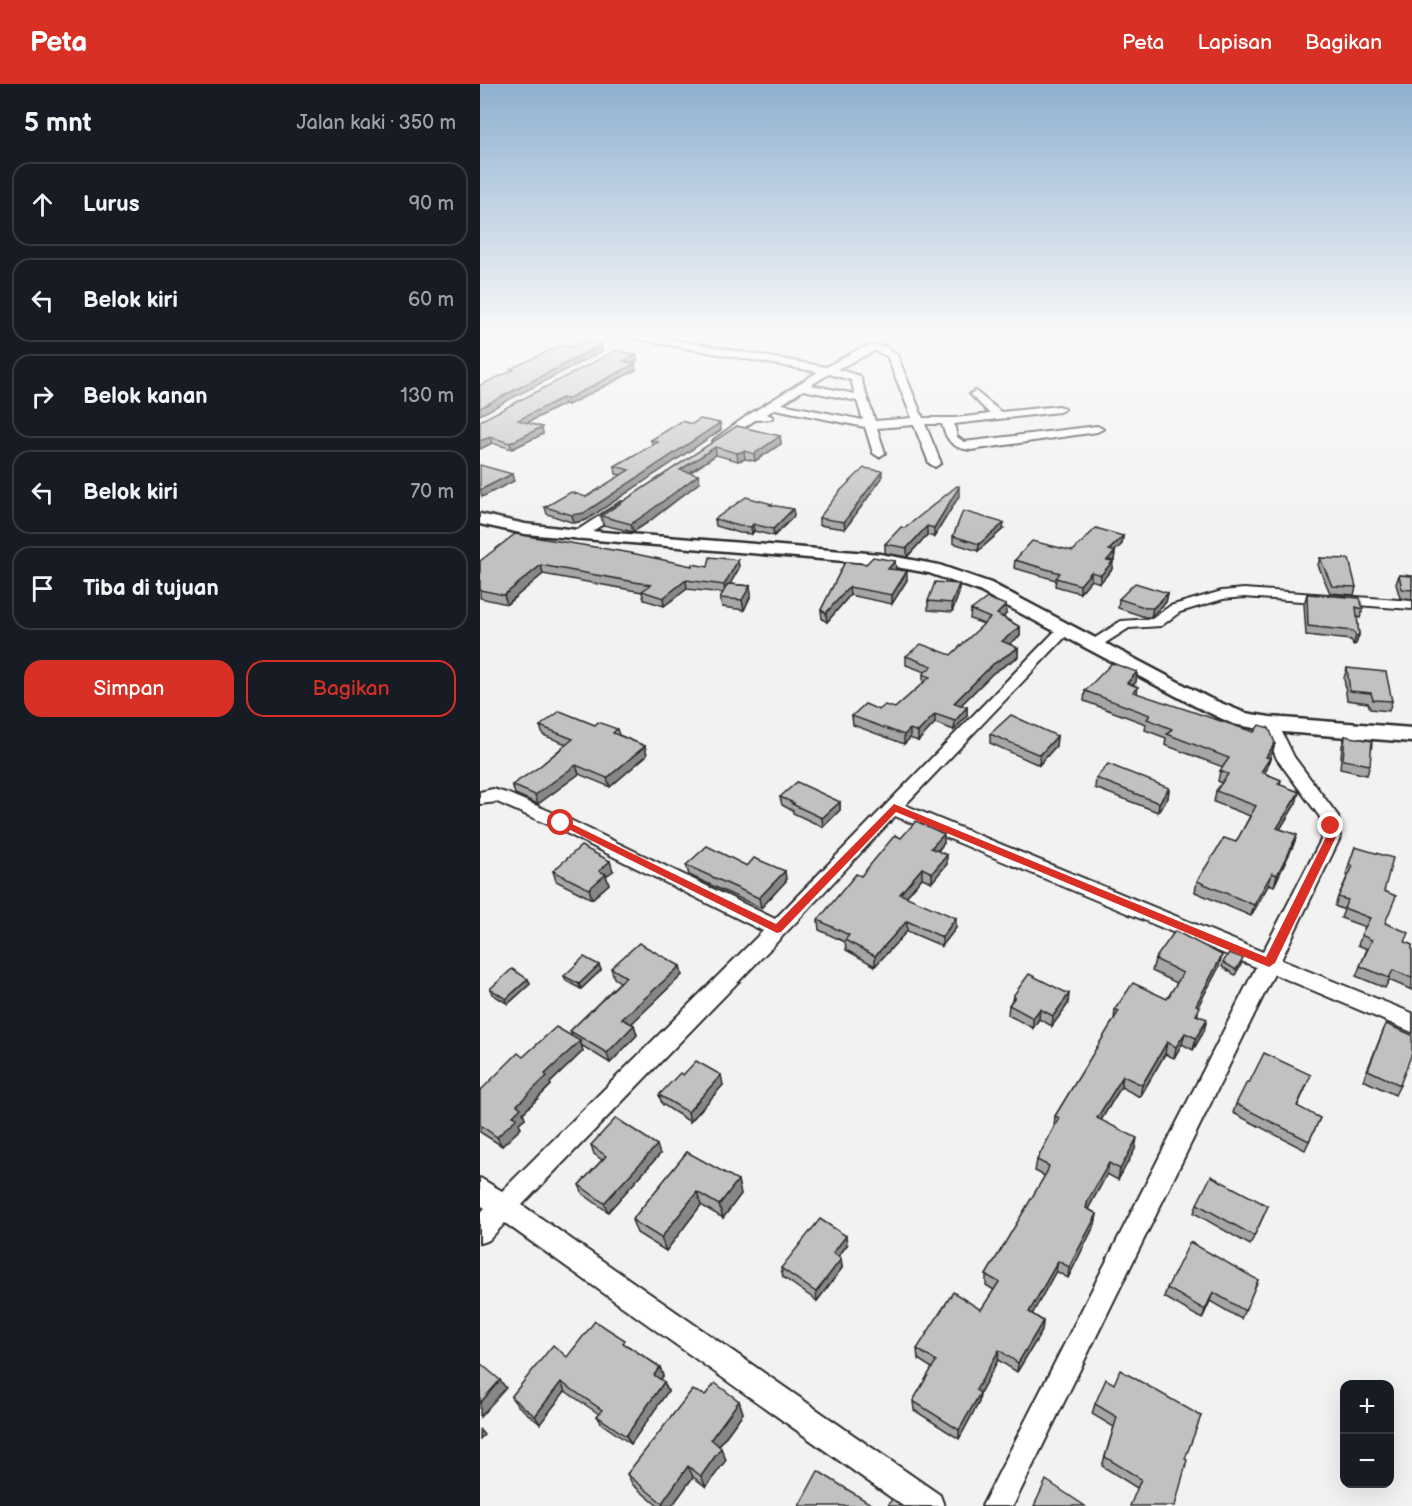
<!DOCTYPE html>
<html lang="id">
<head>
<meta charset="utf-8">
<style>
  :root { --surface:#171b24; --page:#242831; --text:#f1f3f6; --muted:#9ea1a6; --line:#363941; --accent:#d93025 }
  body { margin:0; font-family:"Balsamiq Sans",sans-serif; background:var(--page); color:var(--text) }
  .controls { position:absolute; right:18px; bottom:18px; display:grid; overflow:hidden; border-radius:12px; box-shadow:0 6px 24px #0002 }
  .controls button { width:54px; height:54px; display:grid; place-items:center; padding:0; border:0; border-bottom:2px solid var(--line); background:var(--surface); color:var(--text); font:30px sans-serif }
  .stop { position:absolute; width:18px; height:18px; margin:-14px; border:4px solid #d93025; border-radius:50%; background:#fff }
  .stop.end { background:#d93025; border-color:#fff; box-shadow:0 2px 6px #0008 }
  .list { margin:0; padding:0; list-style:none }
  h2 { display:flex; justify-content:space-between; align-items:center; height:78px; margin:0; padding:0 24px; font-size:26px }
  h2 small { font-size:20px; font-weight:400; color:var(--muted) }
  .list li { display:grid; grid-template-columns:39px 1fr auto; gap:18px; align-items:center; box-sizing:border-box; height:84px; margin:0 12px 12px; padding:0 12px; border:2px solid var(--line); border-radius:18px }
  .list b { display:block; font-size:22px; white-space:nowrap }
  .list em { font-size:20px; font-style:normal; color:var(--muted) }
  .actions { display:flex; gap:12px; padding:18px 24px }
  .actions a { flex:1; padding:14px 0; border:2px solid var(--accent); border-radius:18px; text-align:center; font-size:21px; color:var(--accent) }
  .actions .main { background:var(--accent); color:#fff }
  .icon { flex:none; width:33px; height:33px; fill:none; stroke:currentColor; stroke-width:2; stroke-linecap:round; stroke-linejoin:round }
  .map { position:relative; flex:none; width:932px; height:1422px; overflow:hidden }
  header { display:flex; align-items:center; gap:36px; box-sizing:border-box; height:84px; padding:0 30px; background:var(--accent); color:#fff }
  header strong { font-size:28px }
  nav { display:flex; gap:33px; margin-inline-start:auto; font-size:21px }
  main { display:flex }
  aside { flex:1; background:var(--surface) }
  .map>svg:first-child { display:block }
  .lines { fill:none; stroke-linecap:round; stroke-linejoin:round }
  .minor-casing { stroke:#2b2b2b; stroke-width:4 }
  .tertiary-casing { stroke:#2b2b2b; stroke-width:5 }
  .minor { fill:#fff; fill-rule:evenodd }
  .tertiary { fill:#fff; fill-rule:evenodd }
  .wall { fill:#a6a6a6; stroke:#2b2b2b; stroke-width:1.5 }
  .shaded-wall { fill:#878787; stroke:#2b2b2b; stroke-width:1.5 }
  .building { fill:#c1c1c1; stroke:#2b2b2b; stroke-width:1.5 }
  .route { fill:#d93025 }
</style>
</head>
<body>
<header>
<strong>Peta</strong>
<nav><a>Peta</a><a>Lapisan</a><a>Bagikan</a></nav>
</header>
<main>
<aside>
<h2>5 mnt<small>Jalan kaki · 350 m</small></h2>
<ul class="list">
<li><svg class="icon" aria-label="ahead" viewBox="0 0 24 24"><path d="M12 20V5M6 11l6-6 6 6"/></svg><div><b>Lurus</b></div><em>90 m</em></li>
<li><svg class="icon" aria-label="left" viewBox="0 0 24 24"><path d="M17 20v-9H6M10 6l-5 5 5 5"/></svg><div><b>Belok kiri</b></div><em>60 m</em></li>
<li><svg class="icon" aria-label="right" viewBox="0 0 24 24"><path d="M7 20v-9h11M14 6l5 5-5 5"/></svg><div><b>Belok kanan</b></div><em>130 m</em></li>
<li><svg class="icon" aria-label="left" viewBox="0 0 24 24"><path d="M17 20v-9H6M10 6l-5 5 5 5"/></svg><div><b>Belok kiri</b></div><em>70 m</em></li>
<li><svg class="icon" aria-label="arrive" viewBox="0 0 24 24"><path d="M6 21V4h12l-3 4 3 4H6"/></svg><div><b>Tiba di tujuan</b></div></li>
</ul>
<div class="actions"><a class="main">Simpan</a><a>Bagikan</a></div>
</aside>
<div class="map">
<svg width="932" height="1422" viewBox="0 0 932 1422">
  <rect width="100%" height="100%" fill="#f2f2f2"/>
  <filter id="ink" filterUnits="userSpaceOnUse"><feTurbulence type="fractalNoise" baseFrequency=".0167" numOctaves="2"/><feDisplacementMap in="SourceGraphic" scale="12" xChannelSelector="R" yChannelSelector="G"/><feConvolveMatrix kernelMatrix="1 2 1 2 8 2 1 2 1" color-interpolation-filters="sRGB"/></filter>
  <g filter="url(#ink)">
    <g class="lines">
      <g class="minor-casing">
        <g id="minor">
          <path d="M 135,249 L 156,249 L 346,283 L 381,264 L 395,261 L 406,263 L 417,271 L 443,334 L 475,334 L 510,330 L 490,310 L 495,307 L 521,328 L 579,322 L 585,325 L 579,328 L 474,340 L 477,353 L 484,358 L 617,342 L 623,345 L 617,348 L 491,366 C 473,364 467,358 462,340 L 445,340 L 461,379 L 455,383 L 449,379 L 434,341 L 397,344 L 405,369 L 399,373 L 393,369 L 385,343 L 295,325 L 287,330 L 293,333 L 291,335 L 275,336 L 239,361 L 233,357 L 235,355 L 268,331 L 338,288 L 140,252 ZM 395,267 L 407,272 L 432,334 L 395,337 L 380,292 L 357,285 ZM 349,290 L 371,296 L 375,310 L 331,301 ZM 323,306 L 377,317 L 383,336 L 302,320 Z"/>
          <polygon points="141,418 146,419 147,422 146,425 102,454 97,455 90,451"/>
          <polygon points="764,505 932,517 932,525 764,513 743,515 700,528 681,542 649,544 619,563 609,563 606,560 641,537 672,535 690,522 742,507"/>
          <polygon points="584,541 589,543 592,546 589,549 425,721 783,868 842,754 840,733 797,675 782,640 784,636 796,636 814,673 858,732 860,754 801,876 932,929 932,948 794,890 533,1422 502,1422 776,883 415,732 318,836 42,1121 460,1411 464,1422 423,1422 25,1139 9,1156 0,1159 0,1129 5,1124 0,1121 0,1094 22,1107 283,847 74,743 17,718 0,720 0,708 13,705 29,710 88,735 295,835 579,543"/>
        </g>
      </g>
      <g class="tertiary-casing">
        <polygon id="tertiary" points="0,430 45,440 97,446 400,470 459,481 511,499 729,614 765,629 790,633 932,644 932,658 790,647 753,640 715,622 499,507 449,489 400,480 45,450 0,440"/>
      </g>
      <use href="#minor" class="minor"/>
      <use href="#tertiary" class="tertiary"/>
    </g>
    <g class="wall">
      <polygon points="156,271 157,277 152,279 156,286 88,321 84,320 47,339 62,343 63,350 32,365 12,359 0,365 0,337"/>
      <polygon points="240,339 241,346 106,436 94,439 67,430 65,423 106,413 142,391 136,390 135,382 172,361 171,356 212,340"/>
      <polygon points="257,342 300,352 301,360 275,377 265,375 258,377 236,371 210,389 220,398 167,439 153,448 123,441 121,432"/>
      <polygon points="402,394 365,445 339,441 339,434"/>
      <polygon points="479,412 454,453 447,451 427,473 405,469 405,460 425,444"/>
      <polygon points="292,422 313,425 314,432 294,452 274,447 272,450 260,449 236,442 235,435"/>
      <polygon points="523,445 498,467 473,459 473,452"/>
      <polygon points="643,452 642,460 634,467 635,468 634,476 633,477 632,485 620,499 611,496 600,509 575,502 576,496 534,484 535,476 593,467"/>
      <polygon points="840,474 876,503 874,511 850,509 838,481"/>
      <polygon points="258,476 259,484 250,500 270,502 271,511 264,526 242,523 240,514 243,509 207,505 184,522 164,516 162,508 63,490 27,520 0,514 0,477 228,483"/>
      <polygon points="365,478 416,485 415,486 427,496 412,520 370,511 347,538 342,535 341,526"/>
      <polygon points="919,491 932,492 932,516 920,514 916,500"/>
      <polygon points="479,509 472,528 448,526 448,517"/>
      <polygon points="688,509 686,518 671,533 665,533 638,524 639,515"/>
      <polygon points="827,510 883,525 880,534 877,533 879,551 876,560 873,561 871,556 826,551 824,520"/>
      <polygon points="491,526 526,530 523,533 540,543 540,552 529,560 538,564 538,573 513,589 481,621 487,623 487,632 474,646 455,639 438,657 430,654 424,660 373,641 372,632 399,626 415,624 443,599 443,590 445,588 426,581 426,572 471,571 504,540 490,535"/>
      <polygon points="867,584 912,617 909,627 890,625 888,619 867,616 864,594"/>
      <polygon points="657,588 656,598 653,601 658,603 657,610 795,659 787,685 784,689 801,696 800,701 819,708 816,719 800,745 817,751 813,762 794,802 789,800 771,832 715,808 717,797 756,758 770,732 734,718 736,707 742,699 738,697 740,687 743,683 685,661 686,654 665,646 666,640 604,617 605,607"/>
      <polygon points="115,641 137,645 139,651 165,662 167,671 130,703 99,690 58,720 35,710 32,701 59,683 86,660 63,651 60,642"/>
      <polygon points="510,650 577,652 576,662 559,681 510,659"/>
      <polygon points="865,652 890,681 887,691 860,685 862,662"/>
      <polygon points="616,694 689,704 688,714 678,728 615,704"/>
      <polygon points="300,713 360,718 360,726 343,743 313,729 313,727 302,721"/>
      <polygon points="421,754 464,759 458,767 467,780 452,798 442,794 426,813 476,844 462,862 427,847 395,882 366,866 365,858 339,846 338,836 381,792"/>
      <polygon points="875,763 904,807 905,839 925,858 932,861 932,906 909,896 905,904 876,892 887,865 878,861 885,843 861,834 864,826 855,822 858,813 868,791 866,790"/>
      <polygon points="206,781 267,782 305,787 306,797 281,824 209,791"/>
      <polygon points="73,787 133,787 126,792 129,800 112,815 76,797"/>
      <polygon points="675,875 739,883 718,922 718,932 724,947 713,966 702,960 694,974 685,970 660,1013 641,1003 621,1036 655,1065 638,1096 627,1090 608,1125 617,1130 615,1140 588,1194 576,1187 552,1230 563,1237 562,1247 537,1288 518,1276 500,1309 499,1318 479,1355 434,1326 433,1317 452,1284 438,1275 437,1265 501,1226 514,1206 506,1201 506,1191 565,1092 555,1087 557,1076 574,1043 575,1032 634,936 635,925 687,915 697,899 672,887"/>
      <polygon points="743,878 762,879 755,891 742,883"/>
      <polygon points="119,881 121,886 101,905 86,897 84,892"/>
      <polygon points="200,882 202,891 151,940 154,941 157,951 130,979 101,961 103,967 70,999 71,1001 43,1029 45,1034 39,1039 41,1044 22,1062 0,1048 0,1005 1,1006 43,973 92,953 90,947 140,898 134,894 131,884"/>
      <polygon points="48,895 50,900 28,920 12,910 10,905"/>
      <polygon points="533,912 588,920 572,942 559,935 553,944 528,931 529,921 532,916"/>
      <polygon points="906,940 920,1001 915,1011 883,996"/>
      <polygon points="203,991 243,1001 210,1038 182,1020 179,1011"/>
      <polygon points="769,999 827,1001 817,1023 840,1034 825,1066 753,1029 756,1020"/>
      <polygon points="111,1061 180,1070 128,1128 103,1110 99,1101 122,1076 114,1070"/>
      <polygon points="207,1068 261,1110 243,1134 221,1121 186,1167 157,1149 152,1136"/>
      <polygon points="717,1120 784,1131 770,1161 714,1129"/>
      <polygon points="367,1161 358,1173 361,1175 362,1184 337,1217 303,1193 301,1184"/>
      <polygon points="778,1196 761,1235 730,1217 722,1235 684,1213 687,1204"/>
      <polygon points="148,1262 180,1283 183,1292 180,1296 188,1307 151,1360 122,1340 117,1332 119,1330 85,1307 60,1340 37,1321 31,1313 87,1273"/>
      <polygon points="634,1300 721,1332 657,1404 622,1382 634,1343 612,1330 615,1320"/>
      <polygon points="225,1311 259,1317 263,1329 239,1362 246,1376 226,1403 213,1393 192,1422 178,1422 153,1401 147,1390"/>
    </g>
    <g class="shaded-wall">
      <polygon points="121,261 122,267 0,331 0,324"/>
      <polygon points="156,271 157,277 144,283 143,277"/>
      <polygon points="155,280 156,286 88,321 87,315"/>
      <polygon points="82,314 84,320 40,342 38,336"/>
      <polygon points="240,339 241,346 106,436 94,439 92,431"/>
      <polygon points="62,343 63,350 32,365 30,359"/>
      <polygon points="300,352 301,360 275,377 274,370"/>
      <polygon points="10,353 12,359 0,365 0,357"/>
      <polygon points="235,363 236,371 201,394 200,386"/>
      <polygon points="264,367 265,375 258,377 257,369"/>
      <polygon points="402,387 402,394 365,445 364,438"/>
      <polygon points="32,390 34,397 2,413 0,406"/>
      <polygon points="218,391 220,398 167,439 153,448 151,440"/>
      <polygon points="479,403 479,412 454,453 454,444"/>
      <polygon points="313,425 314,432 294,452 293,445"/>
      <polygon points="524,439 523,445 498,467 499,460"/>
      <polygon points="273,440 274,447 272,450 271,443"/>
      <polygon points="447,442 447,451 427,473 427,464"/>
      <polygon points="643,452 642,460 628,474 629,466"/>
      <polygon points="635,468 634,476 626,484 627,476"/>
      <polygon points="258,476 259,484 245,509 244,501"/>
      <polygon points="415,477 416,485 408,493 408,485"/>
      <polygon points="633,477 632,485 620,499 621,491"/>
      <polygon points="61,481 63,490 27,520 24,511"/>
      <polygon points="427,487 427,496 412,520 412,511"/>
      <polygon points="611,488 611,496 600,509 600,501"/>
      <polygon points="206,496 207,505 184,522 183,514"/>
      <polygon points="479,500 479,509 472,528 472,519"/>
      <polygon points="270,502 271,511 264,526 262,516"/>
      <polygon points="369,503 370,511 347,538 346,529"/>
      <polygon points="688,509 686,518 671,533 673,524"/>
      <polygon points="526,521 526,530 517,539 517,530"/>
      <polygon points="540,543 540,552 521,566 522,557"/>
      <polygon points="879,551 876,560 873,561 876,552"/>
      <polygon points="538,564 538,573 513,589 474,628 474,619 513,580"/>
      <polygon points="657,588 656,598 646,609 647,599"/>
      <polygon points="487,623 487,632 474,646 475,637"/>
      <polygon points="455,630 455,639 438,657 438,648"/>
      <polygon points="430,645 430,654 424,660 424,651"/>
      <polygon points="577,652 576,662 559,681 560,671"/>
      <polygon points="795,659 792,670 784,683 786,673"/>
      <polygon points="165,662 167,671 130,703 127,694"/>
      <polygon points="790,674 787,685 778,699 781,688"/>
      <polygon points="96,681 99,690 58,720 55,711"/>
      <polygon points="689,704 688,714 678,728 679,719"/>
      <polygon points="819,708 816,719 794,755 797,744"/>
      <polygon points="360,718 360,726 343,743 342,734"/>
      <polygon points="464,750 464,759 451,774 451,764"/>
      <polygon points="817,751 813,762 794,802 797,791"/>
      <polygon points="467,771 467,780 452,798 452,789"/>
      <polygon points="130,777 133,787 126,792 129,800 112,815 109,805 119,787"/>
      <polygon points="442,784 442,794 420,820 420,810"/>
      <polygon points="305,787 306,797 281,824 279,814"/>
      <polygon points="792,789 789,800 771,832 774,821"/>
      <polygon points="476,834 476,844 462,862 462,853"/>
      <polygon points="427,837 427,847 395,882 395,872"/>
      <polygon points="742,871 739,883 713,932 716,921"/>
      <polygon points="119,881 121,886 101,905 99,900"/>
      <polygon points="200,882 202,891 146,945 142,935"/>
      <polygon points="48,895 50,900 28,920 26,915"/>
      <polygon points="589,910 588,920 572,942 573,932"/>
      <polygon points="560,925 559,935 553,944 553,934"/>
      <polygon points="727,935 724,947 713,966 716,954"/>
      <polygon points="154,941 157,951 130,979 127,969"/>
      <polygon points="705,949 702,960 694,974 696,963"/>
      <polygon points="100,957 103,967 70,999 71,1001 43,1029 45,1034 39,1039 41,1044 22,1062 17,1053 33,1032 37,1021 65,990"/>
      <polygon points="687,958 685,970 660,1013 662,1001"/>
      <polygon points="241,991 243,1001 210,1038 208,1028"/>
      <polygon points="643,992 641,1003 615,1046 617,1034"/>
      <polygon points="657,1054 655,1065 638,1096 640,1085"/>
      <polygon points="177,1061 180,1070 128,1128 124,1119"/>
      <polygon points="629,1079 627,1090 607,1127 606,1124 608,1116"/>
      <polygon points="258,1096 261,1110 243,1134 239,1121"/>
      <polygon points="217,1108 221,1121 186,1167 181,1154"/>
      <polygon points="617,1130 615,1140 588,1194 589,1183"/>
      <polygon points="366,1152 367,1161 354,1178 353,1169"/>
      <polygon points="361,1175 362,1184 337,1217 336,1208"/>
      <polygon points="578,1177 576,1187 548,1238 549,1228"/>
      <polygon points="733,1208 730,1217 722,1235 725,1226"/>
      <polygon points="563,1237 562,1247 537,1288 538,1279"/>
      <polygon points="519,1266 518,1276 496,1316 496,1306"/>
      <polygon points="180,1283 183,1292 177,1299 174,1291"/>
      <polygon points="20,1296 26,1304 0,1333 0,1319"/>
      <polygon points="81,1298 85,1307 60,1340 55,1332"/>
      <polygon points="184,1298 188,1307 151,1360 146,1352"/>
      <polygon points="500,1309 499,1318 479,1355 479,1346"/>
      <polygon points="259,1317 263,1329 235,1367 231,1355"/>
      <polygon points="0,1346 4,1351 0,1355"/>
      <polygon points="241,1364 246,1376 226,1403 221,1392"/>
      <polygon points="208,1382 213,1393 192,1422 183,1422 182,1419"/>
    </g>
    <g class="building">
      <polygon points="107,257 121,261 0,324 0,301 34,286 30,285 81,261 91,263"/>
      <polygon points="137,266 156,271 143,277 155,280 87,315 82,314 38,336 62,343 30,359 10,353 0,357 0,337"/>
      <polygon points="220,335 240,339 104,429 92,431 65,423 91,408 106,413 149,386 135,382 178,358 171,356 202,337 212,340"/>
      <polygon points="257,342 300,352 274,370 264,367 257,369 235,363 200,386 218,391 166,430 151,440 121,432"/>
      <polygon points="0,381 32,390 0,406"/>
      <polygon points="384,384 402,387 364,438 339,434 360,407"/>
      <polygon points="477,402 479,403 454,444 447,442 427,464 405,460 421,443 425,444"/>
      <polygon points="266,413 292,420 290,421 313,425 293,445 273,440 271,443 259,442 235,435"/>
      <polygon points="483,427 524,439 499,460 473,452"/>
      <polygon points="616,444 643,452 629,466 635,468 627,476 633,477 621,491 611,488 600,501 576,494 580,489 535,476 552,457 593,467"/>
      <polygon points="35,450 151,469 212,482 212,480 228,483 230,473 258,476 244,501 206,496 183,514 162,507 171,501 61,481 24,511 0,506 0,477"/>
      <polygon points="393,473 415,477 408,485 427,487 412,511 369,503 346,529 341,526 365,478 386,480"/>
      <polygon points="840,474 869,475 876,503 852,502"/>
      <polygon points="919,491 932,492 932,506 922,505"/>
      <polygon points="455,498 479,500 472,519 448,517"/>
      <polygon points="655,499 688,509 673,524 667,524 639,515"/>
      <polygon points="248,500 270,502 262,516 240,514"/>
      <polygon points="827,510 880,514 883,525 876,523 879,551 876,552 873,547 828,542"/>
      <polygon points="507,514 526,521 517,530 540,543 522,557 538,564 513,580 474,619 487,623 475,637 455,630 438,648 430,645 424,651 372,632 385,620 399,626 405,621 415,624 450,593 443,590 452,582 426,572 441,560 471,571 510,534 491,526"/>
      <polygon points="632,579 657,588 647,599 658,603 653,608 771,647 774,648 779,641 789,644 795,659 786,673 790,674 781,688 801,696 798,700 819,708 797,744 817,751 797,791 792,789 774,821 717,797 744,754 756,758 776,722 736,707 748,690 740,687 749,674 687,650 692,645 667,635 670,631 605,607"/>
      <polygon points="867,584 906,588 912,617 893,616 891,609 870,607"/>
      <polygon points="80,627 115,641 118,638 137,645 133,649 165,662 127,694 96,681 55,711 32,701 59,683 93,655 60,642"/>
      <polygon points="531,631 577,652 560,671 510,650"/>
      <polygon points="865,652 892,657 890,681 863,676"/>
      <polygon points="628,680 689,704 679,719 616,694"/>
      <polygon points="317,698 360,718 342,734 312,720 314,719 300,713"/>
      <polygon points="436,737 464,750 451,764 467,771 452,789 442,784 420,810 476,834 462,853 427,837 395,872 365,856 369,851 338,836 376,790 381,792 415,751 421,754"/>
      <polygon points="101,762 130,777 119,787 126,790 109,805 73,787"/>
      <polygon points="227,762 267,782 274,774 305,787 279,814 206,781"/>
      <polygon points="875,763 913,774 904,807 916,812 905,839 929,849 925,858 932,861 932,894 913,886 909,894 880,882 892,856 881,851 890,834 864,824 868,816 858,813 873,782 869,780"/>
      <polygon points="695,847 742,871 716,921 720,923 716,931 727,935 716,954 705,949 696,963 687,958 662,1001 643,992 617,1034 657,1054 640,1085 629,1079 608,1116 606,1124 617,1130 589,1183 578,1177 549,1228 563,1237 538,1279 519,1266 496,1306 500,1309 479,1346 433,1317 456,1277 437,1265 473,1208 501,1226 519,1198 506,1191 567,1088 569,1082 557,1076 579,1034 575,1032 639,927 635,925 653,899 687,915 703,889 675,875"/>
      <polygon points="159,859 200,882 142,935 154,941 127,969 90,947 146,893 131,884"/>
      <polygon points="749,869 763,874 756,886 743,878"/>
      <polygon points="104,873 119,881 99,900 84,892"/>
      <polygon points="32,885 48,895 26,915 10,905"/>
      <polygon points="549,890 589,910 573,932 560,925 553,934 529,921 535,913 533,912"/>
      <polygon points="906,940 932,951 932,969 920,1001 888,986"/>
      <polygon points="76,943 100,957 65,990 67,992 37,1021 41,1024 33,1032 37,1034 17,1053 0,1041 0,1005 1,1006 38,969 43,973"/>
      <polygon points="784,969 831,991 817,1022 840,1034 829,1057 756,1020 767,998 769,999"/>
      <polygon points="216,977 241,991 208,1028 179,1011 200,989 203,991"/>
      <polygon points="136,1034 177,1061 124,1119 99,1101 126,1072 111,1061"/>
      <polygon points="207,1068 258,1096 239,1121 217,1108 181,1154 152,1136"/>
      <polygon points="731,1092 788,1122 774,1152 717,1120"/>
      <polygon points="340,1135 366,1152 353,1169 361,1175 336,1208 301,1184"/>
      <polygon points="710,1158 778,1196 765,1227 733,1208 725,1226 687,1204"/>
      <polygon points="115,1237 145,1256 143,1259 180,1283 174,1291 184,1298 146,1352 117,1332 122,1326 81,1298 55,1332 31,1313 73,1261 87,1273"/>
      <polygon points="0,1279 20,1296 0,1319"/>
      <polygon points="640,1286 721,1332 705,1375 707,1376 695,1422 650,1422 661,1395 625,1373 637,1333 615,1320 626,1295 634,1300"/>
      <polygon points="235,1299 259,1317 231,1355 241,1364 221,1392 208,1382 182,1419 147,1390 212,1306 225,1311"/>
      <polygon points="338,1387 394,1422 319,1422"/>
      <polygon points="566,1396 605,1422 554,1422"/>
      <polygon points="412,1415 421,1422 408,1422"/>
    </g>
  </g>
  <linearGradient id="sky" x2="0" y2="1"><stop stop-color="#8fb0d0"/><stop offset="0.56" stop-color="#f9f9f9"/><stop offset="1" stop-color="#f9f9f9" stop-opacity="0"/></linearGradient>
  <rect width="932" height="448" fill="url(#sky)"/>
  <polygon class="route" points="414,720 786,873 846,753 848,740 855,740 856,753 795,879 789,883 416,728 301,848 297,849 76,739 81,735 84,736 296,840"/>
</svg>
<div class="controls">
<button>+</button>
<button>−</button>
</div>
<div class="stop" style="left:81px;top:739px"></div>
<div class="stop end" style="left:851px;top:742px"></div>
</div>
</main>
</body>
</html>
